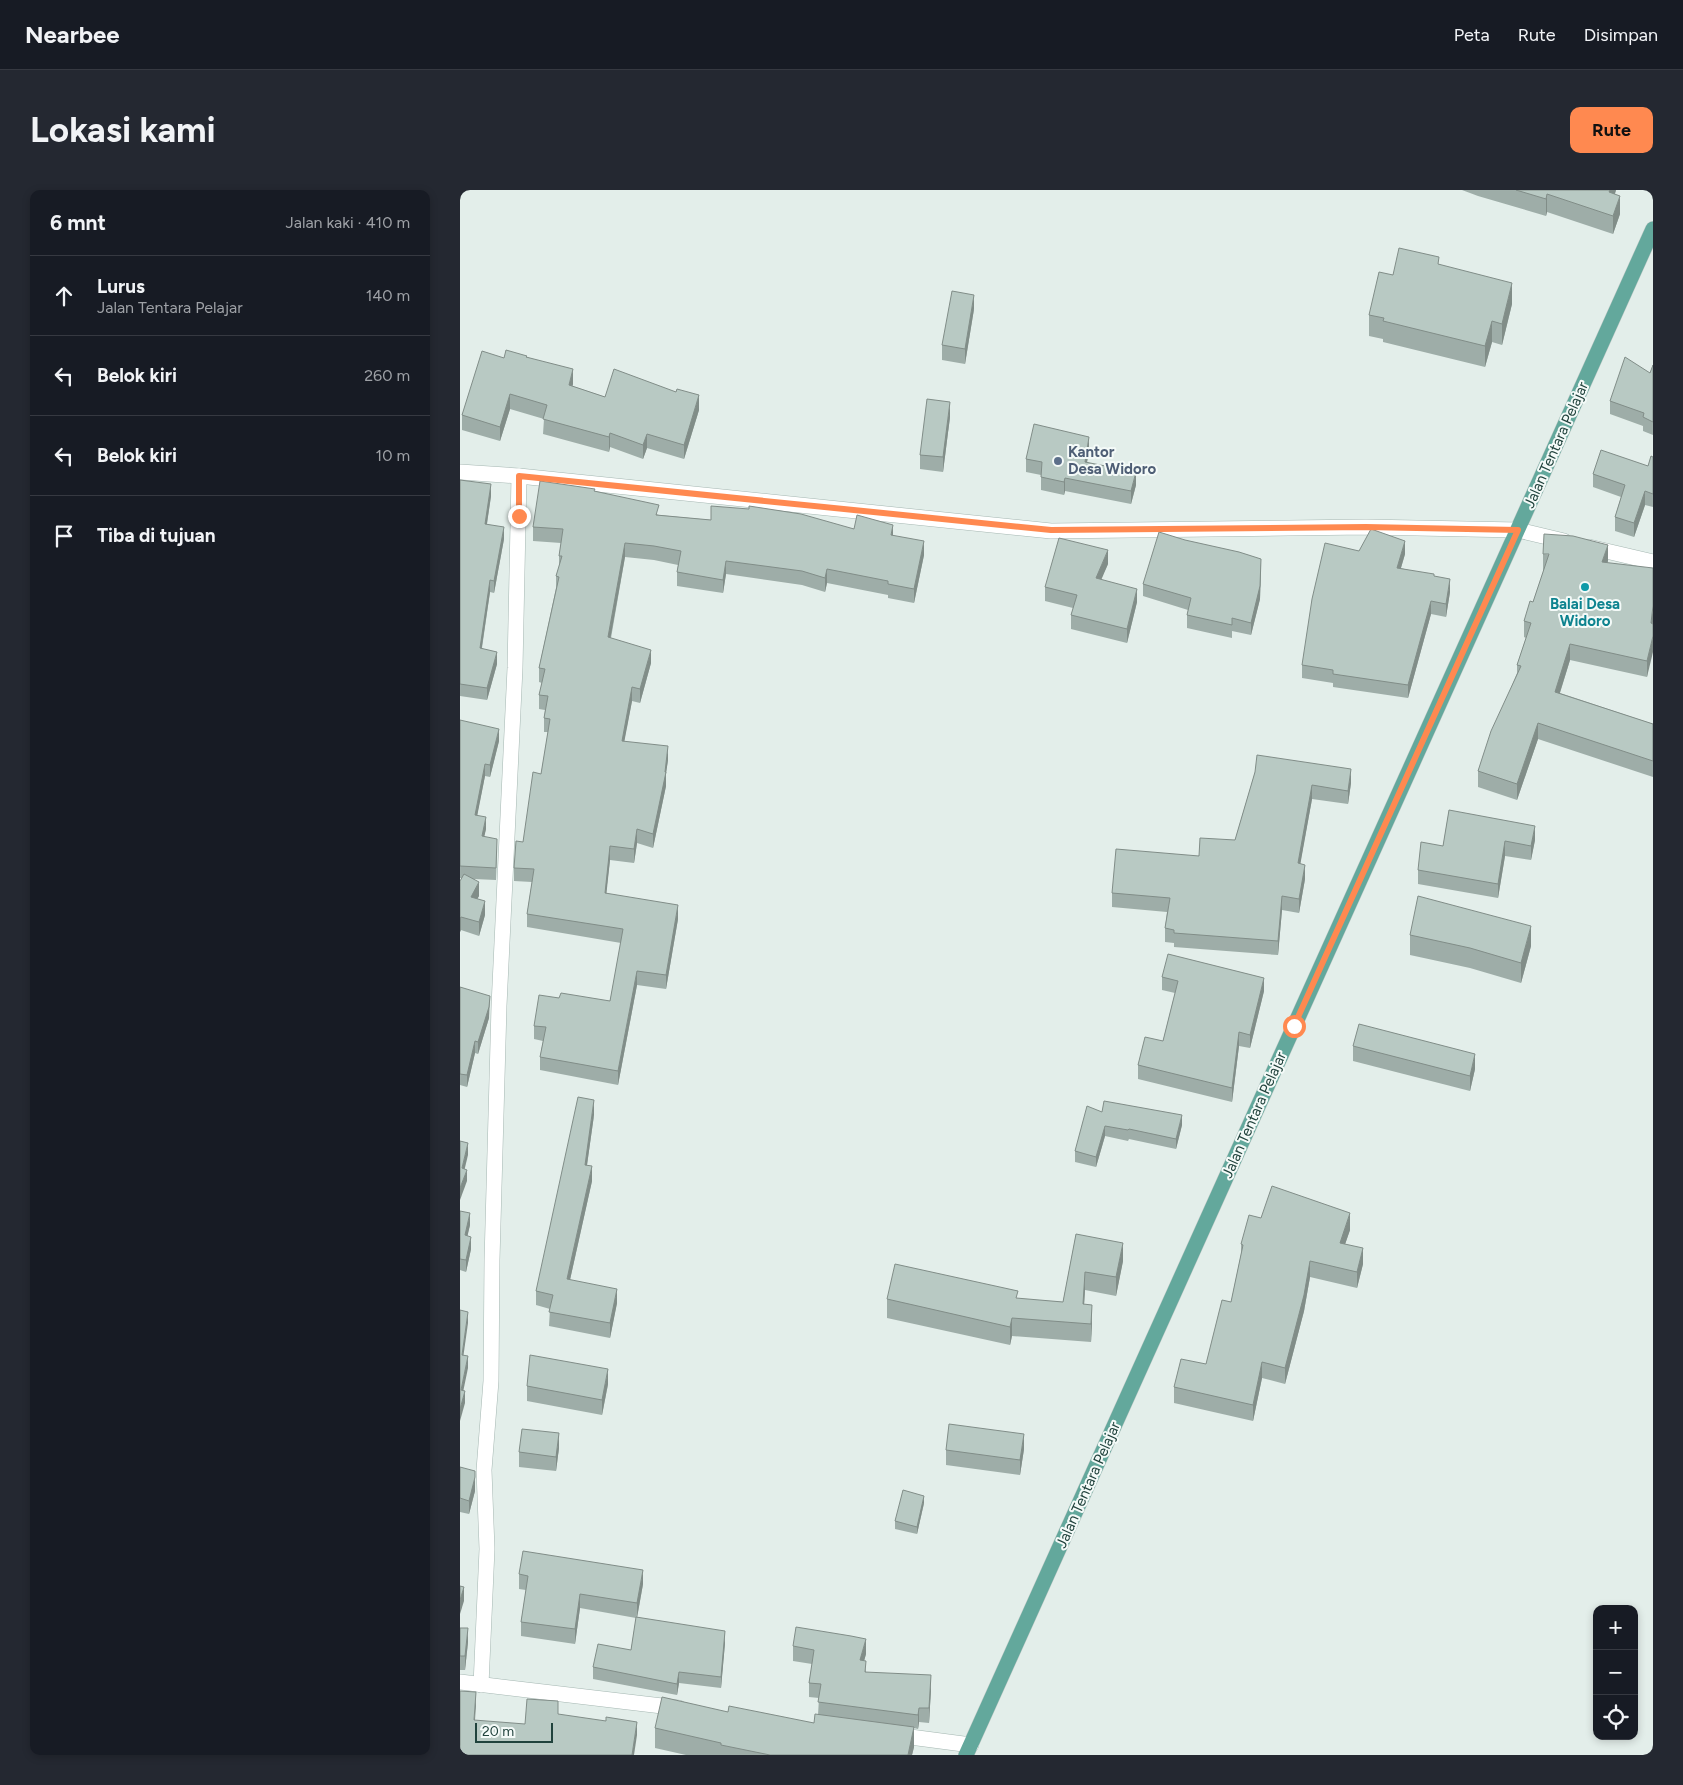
<!DOCTYPE html>
<html lang="id">
<head>
<meta charset="utf-8">
<style>
  :root { --surface:#171b24; --page:#242831; --text:#f1f3f6; --muted:#9ea1a6; --line:#363941; --accent:#ff8950 }
  body { margin:0; font-family:Figtree,sans-serif; background:var(--page); color:var(--text) }
  .controls { position:absolute; right:15px; bottom:15px; display:grid; overflow:hidden; border-radius:10px; box-shadow:0 2px 8px #0003 }
  .controls button { width:45px; height:45px; display:grid; place-items:center; padding:0; border:0; border-bottom:1px solid var(--line); background:var(--surface); color:var(--text); font:25px sans-serif }
  .scale { position:absolute; left:15px; bottom:12px; width:78px; box-sizing:border-box; padding-left:5px; border:2px solid #20423c; border-top:0; font-size:14px; line-height:18px; white-space:nowrap; color:#20423c; -webkit-text-stroke:4px #f4faf8; paint-order:stroke }
  .stop { position:absolute; width:15px; height:15px; margin:-11px; border:4px solid #ff8950; border-radius:50%; background:#fff }
  .stop.end { background:#ff8950; border-color:#fff; box-shadow:0 1px 5px #0008 }
  .list { margin:0; padding:0; list-style:none }
  h2 { display:flex; justify-content:space-between; align-items:center; height:65px; margin:0; padding:0 20px; font-size:21px }
  h2 small { font-size:16px; font-weight:400; color:var(--muted) }
  .list li { display:grid; grid-template-columns:32px 1fr auto; gap:15px; align-items:center; box-sizing:border-box; height:80px; padding:0 20px; border-top:1px solid var(--line) }
  .list b { display:block; font-size:19px; white-space:nowrap }
  .list p { margin:0; font-size:16px; white-space:nowrap; color:var(--muted) }
  .list em { font-size:16px; font-style:normal; color:var(--muted) }
  .icon { flex:none; width:28px; height:28px; fill:none; stroke:currentColor; stroke-width:2; stroke-linecap:round; stroke-linejoin:round }
  .map { position:relative; flex:none; width:1193px; height:1565px; overflow:hidden; border-radius:10px }
  header { display:flex; align-items:center; gap:30px; box-sizing:border-box; height:70px; padding:0 25px; background:var(--surface); border-bottom:1px solid var(--line) }
  header strong { font-size:24px }
  nav { display:flex; gap:28px; margin-inline-start:auto; font-size:18px }
  .intro { display:flex; align-items:center; justify-content:space-between; box-sizing:border-box; height:120px; padding:0 30px }
  h1 { margin:0; font-size:35px }
  .button { padding:12px 22px; border-radius:10px; background:var(--accent); color:#111; font-size:18px; font-weight:700 }
  main { display:flex; gap:30px; padding:0 30px }
  aside { flex:1; background:var(--surface); border-radius:10px; box-shadow:0 2px 8px #0003 }
  .map>svg:first-child { display:block }
  .lines { fill:none; stroke-linecap:round; stroke-linejoin:round }
  .minor-casing { stroke:#a5b7b2; stroke-width:16 }
  .primary-casing { stroke:#c1cac8; stroke-width:16 }
  .minor { stroke:#fff; stroke-width:15 }
  .primary { stroke:#63a89c; stroke-width:15 }
  .wall { fill:#9eada8 }
  .shaded-wall { fill:#818d88 }
  .building { fill:#b8c9c3; stroke:#818d88 }
  .route { stroke:#ff8950; stroke-width:6 }
  .service-dot { fill:#5c6f8a; stroke:#f4faf8; stroke-width:2 }
  .culture-dot { fill:#0f9aa8; stroke:#f4faf8; stroke-width:2 }
  .labels { text-anchor:middle; dominant-baseline:central; stroke-width:4; stroke-linejoin:round; paint-order:stroke }
  .street-label { font-size:15px; fill:#20423c; stroke:#f4faf8 }
  .service-label { font-size:15px; font-weight:bold; fill:#4e5e75; stroke:#f4faf8; text-anchor:start }
  .culture-label { font-size:15px; font-weight:bold; fill:#0d838f; stroke:#f4faf8 }
</style>
</head>
<body>
<header>
<strong>Nearbee</strong>
<nav><a>Peta</a><a>Rute</a><a>Disimpan</a></nav>
</header>
<div class="intro"><h1>Lokasi kami</h1><a class="button">Rute</a></div>
<main>
<aside>
<h2>6 mnt<small>Jalan kaki · 410 m</small></h2>
<ul class="list">
<li><svg class="icon" aria-label="ahead" viewBox="0 0 24 24"><path d="M12 20V5M6 11l6-6 6 6"/></svg><div><b>Lurus</b><p>Jalan Tentara Pelajar</p></div><em>140 m</em></li>
<li><svg class="icon" aria-label="left" viewBox="0 0 24 24"><path d="M17 20v-9H6M10 6l-5 5 5 5"/></svg><div><b>Belok kiri</b></div><em>260 m</em></li>
<li><svg class="icon" aria-label="left" viewBox="0 0 24 24"><path d="M17 20v-9H6M10 6l-5 5 5 5"/></svg><div><b>Belok kiri</b></div><em>10 m</em></li>
<li><svg class="icon" aria-label="arrive" viewBox="0 0 24 24"><path d="M6 21V4h12l-3 4 3 4H6"/></svg><div><b>Tiba di tujuan</b></div></li>
</ul>
</aside>
<div class="map">
<svg width="1193" height="1565" viewBox="0 0 1193 1565">
  <rect width="100%" height="100%" fill="#e3eeea"/>
  <g class="lines">
    <g class="minor-casing">
      <g id="minor">
        <polyline points="0,282 59,286 591,341 906,337 1058,340 1104,351"/>
        <polyline points="1129,357 1193,372"/>
        <polyline points="0,1492 219,1518"/>
        <polyline points="21,1495 27,1359 24,1280 31,1191 32,1070 39,816 55,478 59,286"/>
        <polyline points="435,1545 511,1555"/>
      </g>
    </g>
    <g class="primary-casing">
      <polyline id="primary" points="506,1565 1193,39"/>
    </g>
    <use href="#minor" class="minor"/>
    <use href="#primary" class="primary"/>
  </g>
  <g class="wall">
    <polygon points="1002,0 1156,0 1155,4 1160,24 1153,44 1087,22 1086,26 1018,6"/>
    <polygon points="979,74 1052,114 1042,155 1032,152 1025,177 923,152 923,149 909,146 909,125 933,85"/>
    <polygon points="514,119 505,174 482,170 482,155"/>
    <polygon points="67,167 113,194 112,196 145,207 239,220 224,269 187,258 183,269 150,257 149,262 83,244 84,229 50,219 40,251 2,240 2,225 44,168"/>
    <polygon points="1193,175 1193,245 1183,241 1183,236 1150,224 1150,211 1190,183"/>
    <polygon points="490,227 483,282 460,279 460,265"/>
    <polygon points="629,260 627,272 676,295 671,314 605,301 604,305 581,300 581,285 566,282 566,269"/>
    <polygon points="1193,267 1193,317 1185,315 1174,347 1155,341 1155,327 1161,307 1133,297 1133,284 1188,276"/>
    <polygon points="0,290 31,306 27,334 44,349 34,403 30,402 22,458 37,474 27,510 0,506"/>
    <polygon points="135,301 199,325 251,330 394,339 433,345 464,365 454,413 428,408 428,405 367,393 365,402 342,395 266,384 263,403 217,396 217,382 218,375 194,370 165,367 151,448 191,473 180,513 172,511 164,551 208,570 206,582 206,596 193,658 177,653 174,673 150,670 146,703 218,729 206,799 177,795 158,895 80,880 80,867 83,851 74,849 74,836 99,808 150,811 161,753 67,737 67,724 72,692 54,691 54,678 63,652 81,584 88,542 84,542 84,528 85,520 79,519 79,505 82,493 79,492 79,478 96,398 96,386 99,377 99,366 101,353 73,351 73,337"/>
    <polygon points="899,361 945,364 941,378 974,387 990,402 986,427 971,424 948,508 873,497 873,493 842,488 842,475"/>
    <polygon points="1083,364 1148,371 1147,373 1193,434 1187,487 1110,470 1100,503 1193,534 1193,587 1078,549 1057,610 1018,597 1018,581 1057,483 1057,475 1066,448 1064,447 1064,431 1073,412 1084,380 1083,380"/>
    <polygon points="648,374 641,389 677,412 667,453 611,439 611,425 613,418 585,411 585,397"/>
    <polygon points="801,382 800,409 791,445 772,441 772,448 727,438 727,425 728,420 683,406 683,394"/>
    <polygon points="0,530 39,551 30,587 25,586 17,625 26,639 24,646 37,661 36,690 14,689 19,706 17,709 25,725 19,746 1,740 0,742 0,691 2,688 0,688"/>
    <polygon points="795,582 891,593 888,614 852,609 840,674 845,689 839,723 822,720 818,765 714,757 714,753 705,752 705,738 707,722 652,717 652,703 775,650"/>
    <polygon points="989,620 1075,650 1071,670 1045,666 1038,708 958,694 958,680 983,656"/>
    <polygon points="950,745 1071,756 1061,793 1010,778 950,765"/>
    <polygon points="702,787 804,801 790,858 779,856 772,912 678,889 678,875 703,851 715,803 702,800"/>
    <polygon points="0,797 29,828 18,864 15,863 7,897 0,895"/>
    <polygon points="893,856 1015,879 1010,901 893,871"/>
    <polygon points="642,922 722,935 716,959 669,949 668,951 645,946 636,977 615,972 615,961"/>
    <polygon points="134,925 127,975 132,991 110,1090 157,1113 150,1148 89,1136 90,1119 76,1115 76,1101"/>
    <polygon points="0,1021 10,1035 7,1046 11,1059 6,1082 0,1080"/>
    <polygon points="801,1028 890,1040 885,1054 903,1074 897,1098 850,1087 844,1121 825,1194 802,1188 793,1231 714,1213 714,1197 746,1174 771,1112 781,1064 781,1054"/>
    <polygon points="616,1044 663,1071 656,1106 625,1100 624,1114 632,1133 631,1152 552,1146 550,1155 427,1128 427,1109 558,1109 603,1112"/>
    <polygon points="148,1194 142,1225 67,1211 67,1196"/>
    <polygon points="99,1258 96,1281 59,1277 59,1262"/>
    <polygon points="564,1259 560,1285 486,1275 486,1260"/>
    <polygon points="0,1277 15,1301 9,1324 0,1322"/>
    <polygon points="464,1313 457,1344 435,1339 435,1331"/>
    <polygon points="59,1384 183,1394 177,1427 265,1453 261,1498 219,1493 217,1505 133,1489 133,1477 171,1460 176,1428 120,1418 115,1454 61,1446 61,1432 66,1400 59,1399"/>
    <polygon points="0,1438 8,1452 5,1480 0,1480"/>
    <polygon points="333,1456 406,1464 404,1471 406,1482 471,1499 469,1533 459,1532 458,1539 454,1538 454,1557 452,1565 226,1565 195,1558 195,1538 268,1522 354,1533 358,1525 359,1508 349,1507 349,1493 352,1474 333,1471"/>
  </g>
  <g class="shaded-wall">
    <polygon points="1150,0 1156,0 1149,20 1149,2"/>
    <polygon points="1087,4 1087,22 1086,26 1086,9"/>
    <polygon points="1160,6 1160,24 1153,44 1153,26"/>
    <polygon points="1052,93 1052,114 1042,155 1042,134"/>
    <polygon points="514,105 514,119 505,174 505,159"/>
    <polygon points="1032,131 1032,152 1025,177 1025,156"/>
    <polygon points="113,179 113,194 109,209 109,195"/>
    <polygon points="50,204 50,219 40,251 40,237"/>
    <polygon points="239,205 239,220 224,269 224,255"/>
    <polygon points="490,212 490,227 483,282 483,267"/>
    <polygon points="150,243 150,257 149,262 149,247"/>
    <polygon points="187,244 187,258 183,269 183,255"/>
    <polygon points="629,247 629,260 625,285 625,272"/>
    <polygon points="676,282 676,295 671,314 671,301"/>
    <polygon points="605,288 605,301 604,305 604,292"/>
    <polygon points="31,294 31,306 25,346 25,334"/>
    <polygon points="1185,301 1185,315 1174,347 1174,333"/>
    <polygon points="433,335 433,349 431,345"/>
    <polygon points="44,337 44,349 34,403 34,391"/>
    <polygon points="464,351 464,365 454,413 454,399"/>
    <polygon points="945,351 945,364 937,391 937,378"/>
    <polygon points="165,353 165,367 148,461 148,447"/>
    <polygon points="1148,355 1148,371 1142,388 1142,372"/>
    <polygon points="648,360 648,374 636,402 636,388"/>
    <polygon points="801,369 800,409 791,445 791,433"/>
    <polygon points="266,371 266,384 263,403 263,390"/>
    <polygon points="367,379 367,393 365,402 365,388"/>
    <polygon points="990,389 990,402 986,427 986,414"/>
    <polygon points="30,390 30,402 20,469 20,458"/>
    <polygon points="677,399 677,412 667,453 667,439"/>
    <polygon points="971,411 971,424 948,508 948,495"/>
    <polygon points="1193,416 1193,432 1191,450 1191,433"/>
    <polygon points="1193,446 1193,462 1187,487 1187,471"/>
    <polygon points="1110,454 1110,470 1095,518 1095,502"/>
    <polygon points="191,460 191,473 180,513 180,499"/>
    <polygon points="37,462 37,474 27,510 27,498"/>
    <polygon points="172,497 172,511 162,564 162,551"/>
    <polygon points="1078,533 1078,549 1057,610 1057,594"/>
    <polygon points="39,539 39,551 30,587 30,575"/>
    <polygon points="208,556 208,570 206,584 206,582 206,596 193,658 193,644 205,582"/>
    <polygon points="25,574 25,586 15,637 15,625"/>
    <polygon points="891,579 891,593 888,614 888,601"/>
    <polygon points="852,595 852,609 838,687 838,673"/>
    <polygon points="26,627 26,639 22,657 22,646"/>
    <polygon points="1075,636 1075,650 1071,670 1071,656"/>
    <polygon points="177,639 177,653 174,673 174,659"/>
    <polygon points="1045,651 1045,666 1038,708 1038,694"/>
    <polygon points="150,656 150,670 145,717 145,703"/>
    <polygon points="845,675 845,689 839,723 839,709"/>
    <polygon points="19,692 19,706 11,721 11,707"/>
    <polygon points="822,706 822,720 818,765 818,751"/>
    <polygon points="25,711 25,725 19,746 19,732"/>
    <polygon points="218,715 218,729 206,799 206,785"/>
    <polygon points="1,727 1,740 0,742 0,728"/>
    <polygon points="1071,736 1071,756 1061,793 1061,773"/>
    <polygon points="177,781 177,795 158,895 158,881"/>
    <polygon points="804,788 804,801 790,858 790,845"/>
    <polygon points="30,806 29,828 18,864 18,852"/>
    <polygon points="779,842 779,856 772,912 772,898"/>
    <polygon points="15,851 15,863 7,897 7,885"/>
    <polygon points="1015,864 1015,879 1010,901 1010,886"/>
    <polygon points="134,910 134,925 125,989 125,975"/>
    <polygon points="722,925 722,935 716,959 716,949"/>
    <polygon points="645,936 645,946 636,977 636,967"/>
    <polygon points="8,953 8,965 2,990 2,978"/>
    <polygon points="132,976 132,991 107,1103 107,1089"/>
    <polygon points="7,980 7,991 0,1010 0,998"/>
    <polygon points="10,1023 10,1035 5,1057 5,1045"/>
    <polygon points="890,1023 890,1040 880,1069 880,1053"/>
    <polygon points="11,1047 11,1059 6,1082 6,1070"/>
    <polygon points="663,1053 663,1071 656,1106 656,1087"/>
    <polygon points="903,1058 903,1074 897,1098 897,1082"/>
    <polygon points="850,1071 850,1087 844,1121 825,1194 825,1178"/>
    <polygon points="625,1082 625,1100 623,1133 623,1114"/>
    <polygon points="157,1099 157,1113 150,1148 150,1133"/>
    <polygon points="632,1115 632,1133 631,1152 631,1134"/>
    <polygon points="8,1122 8,1133 2,1176 2,1165"/>
    <polygon points="552,1128 552,1146 550,1155 550,1137"/>
    <polygon points="8,1166 8,1178 1,1212 1,1200"/>
    <polygon points="802,1172 802,1188 793,1231 793,1215"/>
    <polygon points="148,1179 148,1194 142,1225 142,1210"/>
    <polygon points="5,1201 5,1213 0,1231 0,1219"/>
    <polygon points="99,1243 99,1258 96,1281 96,1267"/>
    <polygon points="564,1244 564,1259 560,1285 560,1270"/>
    <polygon points="15,1287 15,1301 9,1324 9,1311"/>
    <polygon points="464,1306 464,1313 457,1344 457,1337"/>
    <polygon points="183,1380 183,1394 177,1428 177,1413"/>
    <polygon points="4,1397 4,1411 0,1424 0,1410"/>
    <polygon points="120,1404 120,1418 115,1454 115,1439"/>
    <polygon points="8,1438 8,1452 5,1480 5,1466"/>
    <polygon points="265,1441 265,1453 261,1498 261,1487"/>
    <polygon points="406,1449 406,1464 400,1485 400,1470"/>
    <polygon points="219,1482 219,1493 217,1505 217,1494"/>
    <polygon points="471,1485 471,1499 469,1533 469,1518"/>
    <polygon points="16,1502 16,1515 14,1544 14,1530"/>
    <polygon points="459,1518 459,1532 458,1539 458,1525"/>
    <polygon points="177,1532 177,1545 174,1565 172,1565"/>
    <polygon points="454,1537 454,1557 452,1565 448,1565"/>
  </g>
  <g class="building">
    <polygon points="1056,0 1150,0 1149,2 1160,6 1153,26 1087,4 1086,9"/>
    <polygon points="939,58 979,67 978,74 1052,93 1042,134 1032,131 1025,156 923,131 924,128 909,125 919,82 933,85"/>
    <polygon points="492,101 514,105 505,159 482,155"/>
    <polygon points="46,160 67,166 66,167 113,179 109,195 145,207 154,179 216,202 217,199 239,205 224,255 187,244 183,255 150,243 149,247 83,229 87,215 50,204 40,237 2,225 22,161 44,168"/>
    <polygon points="1165,167 1190,183 1193,175 1193,232 1183,227 1184,223 1150,211"/>
    <polygon points="467,209 490,212 483,267 460,265"/>
    <polygon points="574,234 629,247 625,272 676,282 671,301 605,288 604,292 581,287 582,272 566,269"/>
    <polygon points="1141,260 1188,276 1191,266 1193,267 1193,304 1185,301 1174,333 1155,327 1165,295 1133,284"/>
    <polygon points="0,290 31,294 25,334 44,337 34,391 30,390 20,458 37,462 27,498 0,494"/>
    <polygon points="80,291 135,299 134,301 199,315 196,325 251,330 251,316 289,319 289,316 341,324 394,339 397,325 433,335 431,345 464,351 454,399 428,394 428,391 367,379 365,388 342,381 266,371 263,390 217,382 221,361 194,356 165,353 148,447 191,460 180,499 172,497 162,551 208,556 205,582 206,582 193,644 177,639 174,659 150,656 145,703 218,715 206,785 177,781 158,881 80,867 86,837 74,836 79,805 99,808 101,803 150,811 163,739 67,724 74,679 54,678 56,651 63,652 73,582 81,584 90,529 84,528 88,506 79,505 85,479 79,478 99,387 96,386 102,366 99,366 103,339 73,337"/>
    <polygon points="911,339 945,351 937,378 974,384 974,386 990,389 986,414 971,411 948,495 873,484 873,480 842,475 852,409 865,353 899,361"/>
    <polygon points="699,342 725,350 779,362 801,369 800,396 791,433 772,428 772,435 727,425 731,408 683,394"/>
    <polygon points="1084,344 1113,346 1148,355 1142,372 1193,378 1193,416 1191,433 1193,434 1193,446 1187,471 1110,454 1095,502 1193,534 1193,571 1078,533 1057,594 1018,581 1031,541 1061,476 1057,475 1071,433 1064,431 1070,411 1073,412 1089,364 1083,364"/>
    <polygon points="599,348 648,360 636,388 677,399 667,439 611,425 617,405 585,397"/>
    <polygon points="0,530 39,539 30,575 25,574 15,625 26,627 22,646 37,649 36,678 0,676"/>
    <polygon points="797,565 891,579 888,601 852,595 838,673 845,675 839,709 822,706 818,751 714,743 714,740 705,738 710,708 652,703 656,659 739,666 740,648 775,650 795,582"/>
    <polygon points="989,620 1075,636 1071,656 1045,651 1038,694 958,680 961,652 983,656"/>
    <polygon points="4,684 19,692 11,707 25,711 19,732 1,727 0,728 0,691"/>
    <polygon points="958,706 1071,736 1061,773 1010,758 950,745"/>
    <polygon points="708,764 804,788 790,845 779,842 772,898 678,875 685,847 703,851 718,791 702,787"/>
    <polygon points="0,797 30,806 29,817 18,852 15,851 7,885 0,884"/>
    <polygon points="899,834 1015,864 1010,886 893,856"/>
    <polygon points="118,907 134,910 125,975 132,976 107,1089 157,1099 150,1133 89,1122 93,1105 76,1101"/>
    <polygon points="644,911 722,925 716,949 669,939 668,940 645,936 636,967 615,961 627,916 642,922"/>
    <polygon points="0,951 8,953 2,978 7,980 0,998"/>
    <polygon points="812,996 890,1023 880,1053 903,1058 897,1082 850,1071 844,1105 825,1178 802,1172 793,1215 714,1197 721,1169 746,1174 762,1110 771,1112 783,1055 781,1054 789,1025 801,1028"/>
    <polygon points="0,1021 10,1023 5,1045 11,1047 6,1070 0,1069"/>
    <polygon points="616,1044 663,1053 656,1087 625,1082 623,1114 632,1115 631,1134 552,1128 550,1137 427,1109 435,1074 558,1101 556,1108 603,1112"/>
    <polygon points="0,1120 8,1122 2,1165 8,1166 1,1200 5,1201 0,1219"/>
    <polygon points="70,1165 148,1179 142,1210 67,1196"/>
    <polygon points="489,1234 564,1244 560,1270 486,1260"/>
    <polygon points="62,1239 99,1243 96,1267 59,1262"/>
    <polygon points="0,1277 15,1281 15,1287 9,1311 0,1308"/>
    <polygon points="443,1300 464,1306 457,1337 435,1331"/>
    <polygon points="63,1361 183,1380 177,1413 120,1404 115,1439 61,1432 68,1386 59,1384"/>
    <polygon points="0,1396 4,1397 0,1410"/>
    <polygon points="176,1427 265,1441 261,1487 219,1482 217,1494 133,1477 138,1454 171,1460"/>
    <polygon points="336,1437 391,1446 406,1449 400,1470 406,1471 405,1482 471,1485 469,1518 459,1518 458,1525 358,1512 361,1494 349,1493 354,1460 333,1456"/>
    <polygon points="0,1438 8,1438 5,1466 0,1466"/>
    <polygon points="0,1501 16,1502 14,1530 65,1534 67,1509 98,1511 98,1524 146,1531 146,1527 177,1532 172,1565 0,1565"/>
    <polygon points="202,1507 268,1522 269,1516 354,1533 355,1524 454,1537 448,1565 310,1565 261,1555 261,1553 195,1538"/>
  </g>
  <g class="lines">
    <polyline class="route" points="59,326 59,286 591,340 906,337 1058,340 834,836"/>
  </g>
  <circle class="service-dot" cx="598" cy="271" r="5"/>
  <circle class="culture-dot" cx="1125" cy="397" r="5"/>
  <g class="labels">
    <g class="street-label">
      <text transform="translate(1096 255) rotate(-66)">Jalan Tentara Pelajar</text>
      <text transform="translate(794 925) rotate(-66)">Jalan Tentara Pelajar</text>
      <text transform="translate(628 1295) rotate(-66)">Jalan Tentara Pelajar</text>
    </g>
    <g class="service-label">
      <text x="608" y="262">Kantor<tspan x="608" dy="17">Desa Widoro</tspan></text>
    </g>
    <g class="culture-label">
      <text x="1125" y="414">Balai Desa<tspan x="1125" dy="17">Widoro</tspan></text>
    </g>
  </g>
</svg>
<div class="controls">
<button>+</button>
<button>−</button>
<button><svg class="icon" aria-label="locate" viewBox="0 0 24 24"><circle cx="12" cy="12" r="6"/><path d="M12 2v4M12 18v4M2 12h4M18 12h4"/></svg></button>
</div>
<div class="scale">20 m</div>
<div class="stop" style="left:834px;top:836px"></div>
<div class="stop end" style="left:59px;top:326px"></div>
</div>
</main>
</body>
</html>
